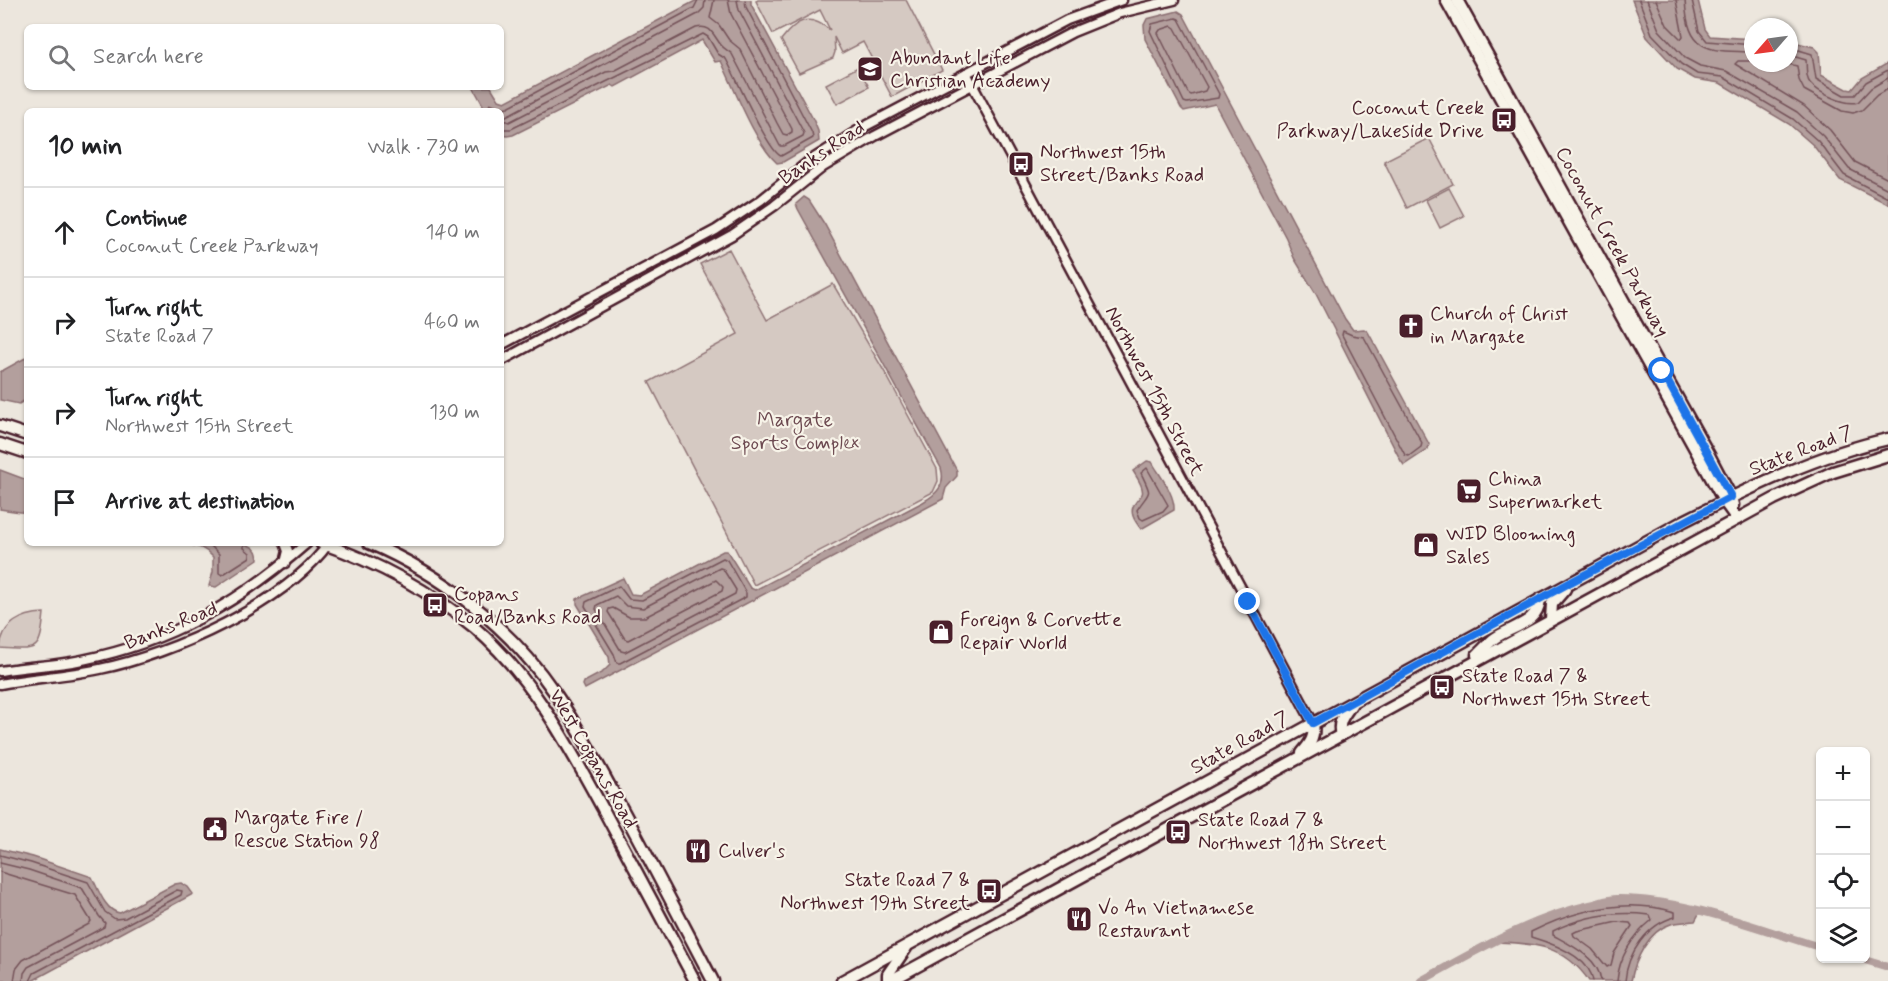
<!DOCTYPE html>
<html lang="en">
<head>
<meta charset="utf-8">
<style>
  :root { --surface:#fff; --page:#f6f6f6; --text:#202124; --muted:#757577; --line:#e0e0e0 }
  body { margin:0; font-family:Mynerve,sans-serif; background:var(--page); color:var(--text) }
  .controls { position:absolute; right:18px; bottom:18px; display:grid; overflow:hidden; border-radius:9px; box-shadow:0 2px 4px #0004 }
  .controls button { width:54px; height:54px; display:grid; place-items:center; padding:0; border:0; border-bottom:2px solid var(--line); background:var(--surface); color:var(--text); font:30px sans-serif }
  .compass { position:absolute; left:1744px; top:18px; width:54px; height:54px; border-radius:50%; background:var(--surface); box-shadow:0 2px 4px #0004; rotate:242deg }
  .stop { position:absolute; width:18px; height:18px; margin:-14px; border:4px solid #1a73e8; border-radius:50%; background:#fff }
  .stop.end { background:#1a73e8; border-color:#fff; box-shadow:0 2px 6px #0008 }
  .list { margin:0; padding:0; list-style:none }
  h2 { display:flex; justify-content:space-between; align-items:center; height:78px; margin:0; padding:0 24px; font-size:26px }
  h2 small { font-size:20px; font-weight:400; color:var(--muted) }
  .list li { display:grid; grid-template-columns:39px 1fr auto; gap:18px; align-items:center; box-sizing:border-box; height:90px; padding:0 24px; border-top:2px solid var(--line) }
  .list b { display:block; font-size:22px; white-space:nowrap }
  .list p { margin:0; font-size:20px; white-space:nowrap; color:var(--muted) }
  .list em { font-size:20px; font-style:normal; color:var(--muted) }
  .icon { flex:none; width:33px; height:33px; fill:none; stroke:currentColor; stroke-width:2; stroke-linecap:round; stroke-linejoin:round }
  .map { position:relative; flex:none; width:1888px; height:981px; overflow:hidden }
  .search { position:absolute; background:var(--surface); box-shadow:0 2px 4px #0004; left:24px; top:24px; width:480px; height:66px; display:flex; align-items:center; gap:15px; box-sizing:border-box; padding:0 21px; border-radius:9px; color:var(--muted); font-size:22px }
  .panel { position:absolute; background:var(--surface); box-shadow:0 2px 4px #0004; left:24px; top:108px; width:480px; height:438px; border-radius:9px }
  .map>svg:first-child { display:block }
  .park { fill:#d5c9c2; stroke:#907476; stroke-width:1.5 }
  .water { fill:#b39f9d; stroke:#896c6f; stroke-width:1.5 }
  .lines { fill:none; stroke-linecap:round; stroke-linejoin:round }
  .shore { stroke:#745259; stroke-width:1.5 }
  .canal { stroke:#b39f9d; stroke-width:8 }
  .tertiary-casing { stroke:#4a1f2b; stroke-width:13 }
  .secondary-casing { stroke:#4a1f2b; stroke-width:15 }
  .primary-casing { stroke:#4a1f2b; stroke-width:15 }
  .tertiary { stroke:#f7f3e8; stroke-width:8 }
  .secondary { stroke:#f7f3e8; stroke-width:10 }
  .primary { stroke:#f7f3e8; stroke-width:10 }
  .route { stroke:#1a73e8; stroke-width:8 }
  .labels { text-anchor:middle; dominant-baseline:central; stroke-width:4.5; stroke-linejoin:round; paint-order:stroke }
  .poi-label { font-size:20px; fill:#4a1f2b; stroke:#f7f3e8; text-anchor:start }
  .street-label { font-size:20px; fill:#4a1f2b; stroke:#f7f3e8 }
  .park-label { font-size:20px; fill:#6d4a51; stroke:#f7f3e8 }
</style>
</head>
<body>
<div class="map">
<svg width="1888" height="981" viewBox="0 0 1888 981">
  <rect width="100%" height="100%" fill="#ece6dd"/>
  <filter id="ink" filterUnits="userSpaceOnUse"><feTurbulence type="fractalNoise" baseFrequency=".0167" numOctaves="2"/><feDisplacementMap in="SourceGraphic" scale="12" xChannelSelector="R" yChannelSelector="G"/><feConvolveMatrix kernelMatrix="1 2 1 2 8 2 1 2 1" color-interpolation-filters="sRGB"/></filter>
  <g filter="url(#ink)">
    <g class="park">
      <path d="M 758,0 L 906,0 L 942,70 L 892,97 L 863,42 L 842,53 L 834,37 L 835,52 L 833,58 L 799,73 L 781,40 C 797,19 809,13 830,30 L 820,10 L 773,34 L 756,1 Z"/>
      <polygon points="858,67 869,87 837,104 826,84"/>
      <polygon points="1429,138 1453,184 1407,208 1384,161"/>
      <polygon points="1449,188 1464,216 1440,228 1426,200"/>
      <polygon points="729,249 767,320 833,284 887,376 937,469 938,481 933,492 754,585 649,382 738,334 700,264"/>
      <path d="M 44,613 C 40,653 38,650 0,648 C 2,623 22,614 44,613 Z"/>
    </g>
    <g class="water">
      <path d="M 697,0 L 751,0 L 751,4 L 813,119 L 818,131 L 819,141 L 783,162 L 777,163 C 755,143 735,90 721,61 L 715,62 L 702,40 L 615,87 L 612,85 L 513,135 L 507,136 L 501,134 L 501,111 L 481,111 L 483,105 L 473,87 L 491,87 L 499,100 L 505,102 Z"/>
      <polygon points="1632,0 1698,0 1705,29 1710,36 1753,39 1753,63 1789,63 1789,41 1814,47 1819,52 1821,75 1847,89 1852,90 1862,78 1888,63 1888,204 1840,180 1813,145 1789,124 1720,83 1695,79 1677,69 1647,37"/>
      <polygon points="1178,11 1183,14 1345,319 1353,330 1364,329 1368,332 1429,444 1428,449 1404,465 1401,461 1316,294 1294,258 1286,238 1215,104 1184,111 1181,108 1145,39 1144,25 1147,19"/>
      <path d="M 804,197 L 809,200 L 825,225 L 957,471 L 957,476 L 946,488 L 943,499 L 585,689 L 583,685 L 584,682 L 603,672 L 610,665 L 609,657 L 577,604 L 577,599 L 623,578 L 631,594 L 640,595 L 723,551 L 727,551 L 750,588 L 755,590 L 923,502 C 937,494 946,485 941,468 L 798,209 L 796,204 Z"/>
      <polygon points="27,357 27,399 19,404 0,400 0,372"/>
      <path d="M 1147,461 L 1152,462 C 1160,476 1175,494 1174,510 L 1141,529 C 1134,520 1128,511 1136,502 C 1136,501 1142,495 1142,494 C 1145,488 1136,476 1133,471 Z"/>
      <polygon points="0,470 27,480 27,513 0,509"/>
      <path d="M 182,543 C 199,543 238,538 252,547 C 257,550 257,554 258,559 L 216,587 L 209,586 L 213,572 L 213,557 C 203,546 195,546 182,543 Z"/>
      <path d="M 0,849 L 33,857 L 92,877 C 98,889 106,912 120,913 L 175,884 L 181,883 L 188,887 L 193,894 L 32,981 L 0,981 Z"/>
      <path d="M 1615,899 L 1659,902 L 1700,912 L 1695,921 C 1687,922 1678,922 1671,924 C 1648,931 1635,960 1631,981 L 1589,981 C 1565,945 1534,943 1495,942 L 1570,909 Z"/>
    </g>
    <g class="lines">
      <g class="shore">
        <polyline points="714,0 710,18 719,25 729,40 740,49 777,123 783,134 787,135 792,132 792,129 731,14 728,0"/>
        <polyline points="1639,0 1652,34 1681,64 1697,74 1723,77 1793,119 1818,141 1844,175 1888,198"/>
        <polyline points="1647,0 1659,30 1685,58 1700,66 1726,71 1797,112 1823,136 1849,169 1888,189"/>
        <polyline points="1656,0 1667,25 1681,39 1683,36 1676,0"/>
        <path d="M 1685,0 C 1688,53 1708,51 1753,52"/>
        <polyline points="1692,0 1699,31 1707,41 1753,45"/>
        <polygon points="1176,18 1179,19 1219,94 1218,98 1187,103 1184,102 1150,31 1152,24"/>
        <polygon points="1172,26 1175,28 1207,87 1205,91 1191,95 1188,93 1158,33 1160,30"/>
        <polyline points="1789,47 1812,54 1816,79 1844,95 1855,95 1866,82 1888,70"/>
        <path d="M 1789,55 L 1806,60 C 1807,67 1805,77 1810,83 C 1818,93 1846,106 1858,102 L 1871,88 L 1888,78"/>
        <polyline points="1753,61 1738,61 1735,64 1804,106 1830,130 1855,162 1888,179"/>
        <polyline points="1784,63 1797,66 1799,80 1804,90 1842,111 1853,113 1862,110 1877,95 1888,89"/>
        <polyline points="488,111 490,103 501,108 508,107 694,8 698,0"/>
        <polyline points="501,116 502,118 512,113 698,14 704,8 705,0"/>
        <path d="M 501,121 L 502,119 L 509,122 L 606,72 L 614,71 L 696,28 C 711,24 713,35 721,45 C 724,49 729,51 732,54 L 780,146 L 784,146 L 803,136 L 804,133 L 739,10 L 737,0"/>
        <path d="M 501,129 L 511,129 L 703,34 L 708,37 L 718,54 L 726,59 C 735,75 769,153 781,156 L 813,138 L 812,133 L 746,7 L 745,0"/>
        <polygon points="1343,331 1352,335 1364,337 1422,443 1421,447 1409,456 1405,455 1342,335"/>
        <path d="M 1147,468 L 1168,505 L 1163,511 L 1143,520 L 1140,518 L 1137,510 C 1150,489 1153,498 1141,473 Z"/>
        <polyline points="208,543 219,554 219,573 222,575 250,557 250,553 244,548 244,543"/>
        <polygon points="723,558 727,560 746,593 746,597 620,663 617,663 614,654 585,606 586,602 619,586 629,599 642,600"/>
        <polygon points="720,568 723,569 736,590 735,594 625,652 621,651 596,609 597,605 616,596 626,606 643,608"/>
        <polygon points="716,580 723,587 722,591 628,640 625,639 608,612 609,609 613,608 629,617 645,617"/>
        <polyline points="0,855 31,863 88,882 105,912 115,919 125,918 177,890 182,891 181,895 34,973 30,981"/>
        <polyline points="0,863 29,870 82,888 99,916 105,923 104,927 28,967 24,973 23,981"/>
        <polyline points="0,872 75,895 91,921 89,924 23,960 16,969 14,981"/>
        <polygon points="1617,922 1630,923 1632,926 1614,953 1611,965 1607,967 1592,949 1574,936 1573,933 1577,931"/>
        <path d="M 1593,981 C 1590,957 1551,943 1531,937 L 1531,932 C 1575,910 1626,898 1675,912 L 1675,917 C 1647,924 1627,954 1625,981"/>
        <path d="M 1601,981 C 1599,958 1571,945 1553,935 L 1553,931 C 1583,916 1617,911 1650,915 L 1652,920 C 1633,935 1619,957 1617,981"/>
      </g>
      <g class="canal">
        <polyline points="1858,958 1888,967"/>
        <path d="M 1421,981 C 1474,952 1531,918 1590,905 C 1599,903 1608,899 1617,899 C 1682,898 1758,929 1820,947"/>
      </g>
      <g class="tertiary-casing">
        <g id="tertiary">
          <polyline points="966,73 1313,723"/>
          <polyline points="501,345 716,230 761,200 808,162 862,128 1067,20 1122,0"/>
          <polyline points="501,361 732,235 774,206 823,167 875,136 1073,32 1120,13 1174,0"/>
          <polyline points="285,563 288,551 285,543"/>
          <path d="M 0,671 C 27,666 55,666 82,660 C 171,642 240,602 307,543"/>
          <path d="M 0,684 C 33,678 67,676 100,669 C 173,654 285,604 329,543"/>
        </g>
      </g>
      <g class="secondary-casing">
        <g id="secondary">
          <polyline points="1446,0 1724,501 1737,519"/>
          <polyline points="1457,0 1710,457 1731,497 1733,505"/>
          <polyline points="0,426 27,435"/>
          <polyline points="0,444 27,453"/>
          <path d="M 321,543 C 376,562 429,590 475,628 C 532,677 567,743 603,809 C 634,866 664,924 695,981"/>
          <path d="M 369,543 C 442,574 510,627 555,693 C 579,728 599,766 619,803 C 651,862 682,922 713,981"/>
        </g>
      </g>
      <g class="primary-casing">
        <g id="primary">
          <polyline points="1551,619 1552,604 1565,589"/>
          <path d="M 1477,655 C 1483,650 1488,643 1495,638 C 1512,626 1538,624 1540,599"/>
          <path d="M 1341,735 C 1337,722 1344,715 1351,705"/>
          <path d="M 1302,753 C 1311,743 1315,737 1313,723"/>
          <path d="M 842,981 L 1684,521 C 1749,488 1817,455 1888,439"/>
          <polyline points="888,981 888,974 906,948"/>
          <polyline points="890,981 1774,499 1833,472 1888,455"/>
        </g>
      </g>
      <use href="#tertiary" class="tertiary"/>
      <use href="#secondary" class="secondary"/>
      <use href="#primary" class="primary"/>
    </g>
  </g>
  <g class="lines" filter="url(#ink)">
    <polyline class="route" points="1248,602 1313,723 1571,582 1731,497 1662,371"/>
  </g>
  <defs>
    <g id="school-square" transform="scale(1.35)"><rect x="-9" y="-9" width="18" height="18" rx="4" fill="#4a1f2b" stroke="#f7f3e8"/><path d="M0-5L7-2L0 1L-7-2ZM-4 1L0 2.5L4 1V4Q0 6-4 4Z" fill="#fff"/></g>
    <g id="bus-square" transform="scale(1.35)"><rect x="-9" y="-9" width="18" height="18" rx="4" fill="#4a1f2b" stroke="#f7f3e8"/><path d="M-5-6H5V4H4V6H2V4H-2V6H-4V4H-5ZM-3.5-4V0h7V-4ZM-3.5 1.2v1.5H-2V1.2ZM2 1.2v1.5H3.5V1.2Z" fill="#fff"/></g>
    <g id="church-square" transform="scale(1.35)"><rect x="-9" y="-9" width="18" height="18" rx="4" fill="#4a1f2b" stroke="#f7f3e8"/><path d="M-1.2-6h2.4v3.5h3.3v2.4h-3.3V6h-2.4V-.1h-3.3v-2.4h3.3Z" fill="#fff"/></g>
    <g id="supermarket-square" transform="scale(1.35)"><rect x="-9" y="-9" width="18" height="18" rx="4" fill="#4a1f2b" stroke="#f7f3e8"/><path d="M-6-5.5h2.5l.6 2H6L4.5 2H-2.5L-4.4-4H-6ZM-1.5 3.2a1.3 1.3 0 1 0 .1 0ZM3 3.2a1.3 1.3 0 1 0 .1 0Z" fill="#fff"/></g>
    <g id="shop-square" transform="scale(1.35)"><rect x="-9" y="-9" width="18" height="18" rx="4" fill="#4a1f2b" stroke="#f7f3e8"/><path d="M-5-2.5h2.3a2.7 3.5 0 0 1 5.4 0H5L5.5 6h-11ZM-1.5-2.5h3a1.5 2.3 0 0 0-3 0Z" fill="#fff"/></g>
    <g id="civic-square" transform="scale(1.35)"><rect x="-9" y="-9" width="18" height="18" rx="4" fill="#4a1f2b" stroke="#f7f3e8"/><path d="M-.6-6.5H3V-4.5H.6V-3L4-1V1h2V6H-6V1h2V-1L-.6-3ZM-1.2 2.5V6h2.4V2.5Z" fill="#fff"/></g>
    <g id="restaurant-square" transform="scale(1.35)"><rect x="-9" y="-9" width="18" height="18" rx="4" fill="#4a1f2b" stroke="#f7f3e8"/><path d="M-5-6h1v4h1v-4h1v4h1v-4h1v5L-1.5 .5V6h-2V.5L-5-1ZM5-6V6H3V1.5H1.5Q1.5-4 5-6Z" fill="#fff"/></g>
  </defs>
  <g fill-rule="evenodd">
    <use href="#school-square" x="870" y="69"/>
    <use href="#bus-square" x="1504" y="120"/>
    <use href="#bus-square" x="1021" y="164"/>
    <use href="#church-square" x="1411" y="326"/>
    <use href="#supermarket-square" x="1469" y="491"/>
    <use href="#shop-square" x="1426" y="545"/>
    <use href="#bus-square" x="435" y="605"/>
    <use href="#shop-square" x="941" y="632"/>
    <use href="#bus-square" x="1442" y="687"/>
    <use href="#civic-square" x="215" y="829"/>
    <use href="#bus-square" x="1178" y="832"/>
    <use href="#restaurant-square" x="698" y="851"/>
    <use href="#bus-square" x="989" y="891"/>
    <use href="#restaurant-square" x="1079" y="919"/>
  </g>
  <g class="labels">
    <g class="poi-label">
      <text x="890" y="58">Abundant Life<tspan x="890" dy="23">Christian Academy</tspan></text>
      <text x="1484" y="108" text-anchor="end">Coconut Creek<tspan x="1484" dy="23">Parkway/Lakeside Drive</tspan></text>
      <text x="1040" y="152">Northwest 15th<tspan x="1040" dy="23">Street/Banks Road</tspan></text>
      <text x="1430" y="314">Church of Christ<tspan x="1430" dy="23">in Margate</tspan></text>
      <text x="1488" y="479">China<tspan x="1488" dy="23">Supermarket</tspan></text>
      <text x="1446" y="534">WID Blooming<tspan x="1446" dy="23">Sales</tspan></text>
      <text x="454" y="594">Copans<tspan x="454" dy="23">Road/Banks Road</tspan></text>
      <text x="960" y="620">Foreign &amp; Corvette<tspan x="960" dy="23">Repair World</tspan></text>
      <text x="1462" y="676">State Road 7 &amp;<tspan x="1462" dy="23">Northwest 15th Street</tspan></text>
      <text x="234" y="818">Margate Fire /<tspan x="234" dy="23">Rescue Station 98</tspan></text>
      <text x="1198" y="820">State Road 7 &amp;<tspan x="1198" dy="23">Northwest 18th Street</tspan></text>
      <text x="718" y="851">Culver's</text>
      <text x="970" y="880" text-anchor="end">State Road 7 &amp;<tspan x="970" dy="23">Northwest 19th Street</tspan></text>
      <text x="1098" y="908">Vo An Vietnamese<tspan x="1098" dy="23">Restaurant</tspan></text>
    </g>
    <g class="street-label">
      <text transform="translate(822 153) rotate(-34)">Banks Road</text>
      <text transform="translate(1612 242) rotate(61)">Coconut Creek Parkway</text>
      <text transform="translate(1154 391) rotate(62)">Northwest 15th Street</text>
      <text transform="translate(1801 451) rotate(-21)">State Road 7</text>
      <text transform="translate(171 626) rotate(-22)">Banks Road</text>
      <text transform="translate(1240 743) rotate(-29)">State Road 7</text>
      <text transform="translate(593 759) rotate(60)">West Copans Road</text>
    </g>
    <g class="park-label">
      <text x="795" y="420">Margate<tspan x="795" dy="23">Sports Complex</tspan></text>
    </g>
  </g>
</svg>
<div class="controls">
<button>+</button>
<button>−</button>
<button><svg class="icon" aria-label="locate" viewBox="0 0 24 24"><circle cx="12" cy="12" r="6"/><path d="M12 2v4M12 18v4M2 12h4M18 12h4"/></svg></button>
<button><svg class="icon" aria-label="layers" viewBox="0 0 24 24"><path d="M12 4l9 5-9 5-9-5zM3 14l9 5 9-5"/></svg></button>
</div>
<svg class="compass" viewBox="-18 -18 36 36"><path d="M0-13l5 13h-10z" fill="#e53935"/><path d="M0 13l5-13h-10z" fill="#757577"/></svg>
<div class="stop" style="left:1662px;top:371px"></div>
<div class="stop end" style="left:1248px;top:602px"></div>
<div class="search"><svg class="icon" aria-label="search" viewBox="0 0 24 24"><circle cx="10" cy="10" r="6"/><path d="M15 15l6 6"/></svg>Search here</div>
<section class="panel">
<h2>10 min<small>Walk · 730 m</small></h2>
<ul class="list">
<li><svg class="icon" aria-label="ahead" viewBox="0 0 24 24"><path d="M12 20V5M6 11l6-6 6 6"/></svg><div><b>Continue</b><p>Coconut Creek Parkway</p></div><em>140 m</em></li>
<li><svg class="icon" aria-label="right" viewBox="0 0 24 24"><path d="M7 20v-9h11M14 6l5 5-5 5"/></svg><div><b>Turn right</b><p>State Road 7</p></div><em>460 m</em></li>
<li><svg class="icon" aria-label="right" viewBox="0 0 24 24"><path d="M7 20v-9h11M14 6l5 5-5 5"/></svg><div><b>Turn right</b><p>Northwest 15th Street</p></div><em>130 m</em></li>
<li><svg class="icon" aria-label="arrive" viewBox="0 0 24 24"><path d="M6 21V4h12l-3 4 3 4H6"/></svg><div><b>Arrive at destination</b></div></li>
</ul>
</section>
</div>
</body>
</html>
